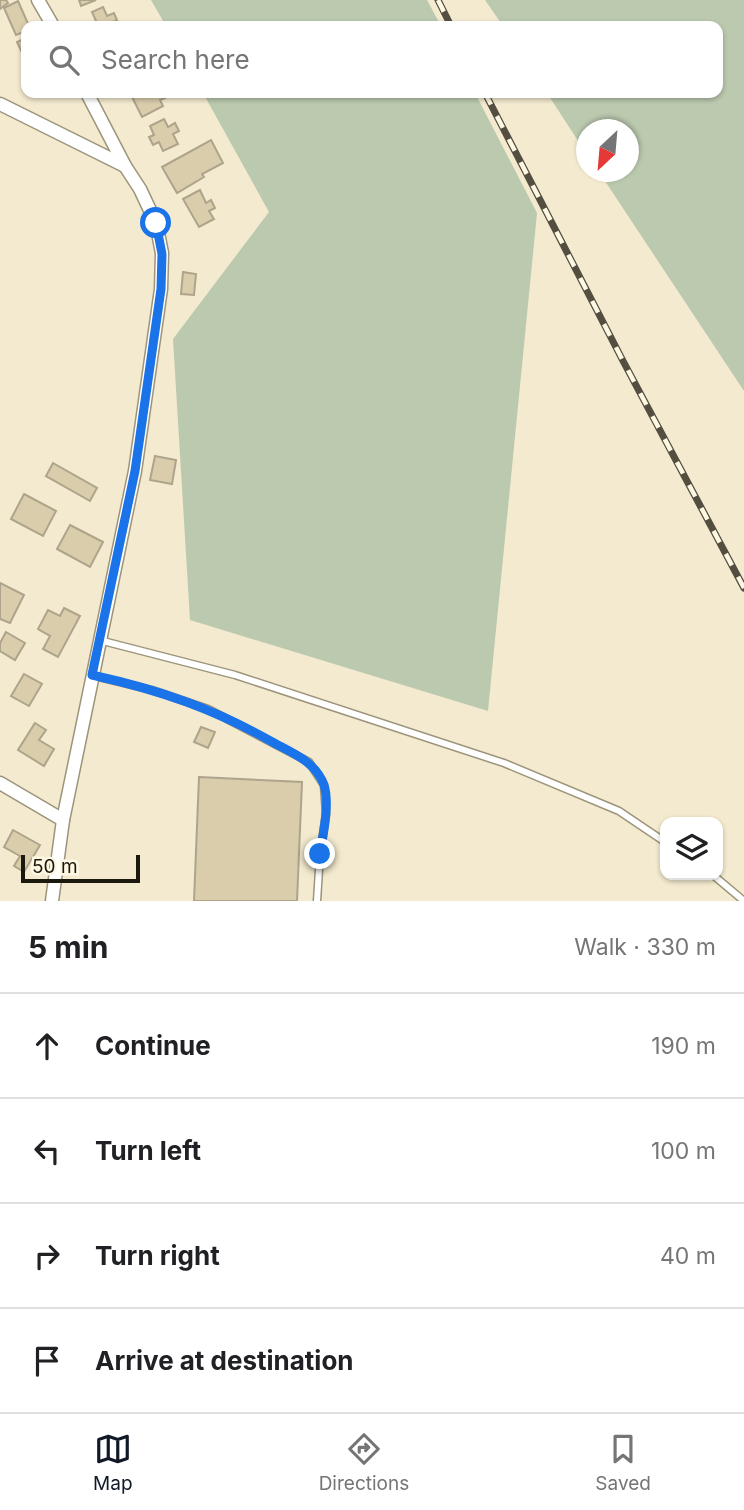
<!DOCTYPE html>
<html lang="en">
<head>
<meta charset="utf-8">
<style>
  :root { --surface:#fff; --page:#f2f2f2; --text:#202124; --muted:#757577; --line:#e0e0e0; --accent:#111827 }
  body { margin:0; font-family:Inter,sans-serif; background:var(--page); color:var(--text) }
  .controls { position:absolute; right:21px; bottom:21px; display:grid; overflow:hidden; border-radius:14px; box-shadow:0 2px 5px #0004 }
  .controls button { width:63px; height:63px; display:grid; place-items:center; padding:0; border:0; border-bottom:2px solid var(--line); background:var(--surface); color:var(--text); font:35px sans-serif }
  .compass { position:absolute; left:576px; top:119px; width:63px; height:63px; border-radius:50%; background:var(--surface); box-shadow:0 2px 5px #0004; rotate:206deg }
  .scale { position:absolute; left:21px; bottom:18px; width:119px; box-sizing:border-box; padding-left:7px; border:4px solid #1b180e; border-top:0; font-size:19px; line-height:24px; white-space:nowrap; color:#1b180e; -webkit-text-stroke:5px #fef7e2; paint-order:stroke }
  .stop { position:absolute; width:21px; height:21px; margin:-16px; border:5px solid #1a73e8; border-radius:50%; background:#fff }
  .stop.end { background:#1a73e8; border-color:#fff; box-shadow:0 2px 7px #0008 }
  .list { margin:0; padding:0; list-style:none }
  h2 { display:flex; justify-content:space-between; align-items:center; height:91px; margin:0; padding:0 28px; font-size:30px }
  h2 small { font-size:23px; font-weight:400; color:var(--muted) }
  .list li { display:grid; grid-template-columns:46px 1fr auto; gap:21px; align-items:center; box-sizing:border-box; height:105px; padding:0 28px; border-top:2px solid var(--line) }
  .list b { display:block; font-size:26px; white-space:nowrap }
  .list em { font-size:23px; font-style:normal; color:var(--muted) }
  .icon { flex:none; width:38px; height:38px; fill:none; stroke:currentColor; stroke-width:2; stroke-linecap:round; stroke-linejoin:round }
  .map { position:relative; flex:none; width:744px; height:901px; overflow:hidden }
  .search { position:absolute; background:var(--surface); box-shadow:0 2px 5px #0004; left:21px; right:21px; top:21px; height:77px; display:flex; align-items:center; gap:18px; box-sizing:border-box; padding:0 24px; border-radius:14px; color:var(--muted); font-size:26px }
  .sheet { height:511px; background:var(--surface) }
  nav { display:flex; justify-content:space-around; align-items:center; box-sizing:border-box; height:98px; border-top:2px solid var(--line); background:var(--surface); font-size:19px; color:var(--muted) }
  nav a { display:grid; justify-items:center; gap:4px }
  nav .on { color:var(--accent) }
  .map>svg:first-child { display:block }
  .green { fill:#bbc9af }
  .building { fill:#d9cdab; stroke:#ada48b; stroke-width:2 }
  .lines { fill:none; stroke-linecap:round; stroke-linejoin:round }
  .lane-casing { stroke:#9c947b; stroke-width:9 }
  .street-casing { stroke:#9c947b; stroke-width:15 }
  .lane { stroke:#fff; stroke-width:6 }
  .street { stroke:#fff; stroke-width:12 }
  .rail-casing { stroke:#534e40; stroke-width:7 }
  .rail { stroke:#fef7e2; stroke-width:4.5; stroke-dasharray:13; stroke-linecap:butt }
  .route { stroke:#1a73e8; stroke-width:9 }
</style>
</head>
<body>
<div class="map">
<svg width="744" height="901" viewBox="0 0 744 901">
  <rect width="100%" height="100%" fill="#f3eacf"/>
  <g class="green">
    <polygon points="151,0 427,0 441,26 166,26"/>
    <polygon points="485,0 744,0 744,391 599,172 628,172 628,130 586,130 586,153 547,93 718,93 718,26 503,26"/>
    <polygon points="203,93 475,93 537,213 488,711 190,620 173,339 269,212"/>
  </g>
  <g class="building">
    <polygon points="0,0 6,0 8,3 0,9"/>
    <polygon points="79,0 96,0 81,6"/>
    <polygon points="18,1 29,26 26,26 26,31 16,35 4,8"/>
    <polygon points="103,7 107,16 114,13 117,20 113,22 115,26 94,26 93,23 96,21 92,12"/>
    <polygon points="26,38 26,61 17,42"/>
    <polygon points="130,93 162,93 165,98 160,100 163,106 142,117"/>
    <polygon points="164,119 168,127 175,123 179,131 173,134 178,144 163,151 159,142 153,145 149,137 154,135 150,126"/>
    <polygon points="211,140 223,163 202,174 204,177 177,193 162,167"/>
    <polygon points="200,190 206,203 211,200 215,208 209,211 214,219 199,227 183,199"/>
    <polygon points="183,272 196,274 194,295 181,294"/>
    <polygon points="155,456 176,460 172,484 150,480"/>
    <polygon points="53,463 97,488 90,501 46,476"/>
    <polygon points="24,494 56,511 43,536 11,519"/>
    <polygon points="70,525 103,542 90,567 57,549"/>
    <polygon points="0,583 24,595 10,623 0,619"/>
    <polygon points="64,608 80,616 58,657 43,649 50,636 38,629 48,610 60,616"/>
    <polygon points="6,632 25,643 15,660 0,651 0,643"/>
    <polygon points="24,674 42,684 29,706 11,696"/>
    <polygon points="35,723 46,730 39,740 54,749 44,766 18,750"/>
    <polygon points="201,727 215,732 208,748 194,742"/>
    <polygon points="199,777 302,782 297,901 194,901"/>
    <polygon points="13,830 40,845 24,872 14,866 20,856 4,847"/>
  </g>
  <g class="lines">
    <g class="lane-casing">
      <g id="lane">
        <polyline points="99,640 235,675 504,763 619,811 665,842"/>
        <polyline points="94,676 152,690 208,709 309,762 324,785 326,814 320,854 317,901"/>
        <polyline points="713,875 744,901"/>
      </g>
    </g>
    <g class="street-casing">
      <g id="street">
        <polyline points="38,0 53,26"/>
        <polyline points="0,104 125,166"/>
        <polyline points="0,783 63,820"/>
        <polyline points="52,901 63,820 135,471 161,289 162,253 156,223 140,189 125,166 87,93"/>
      </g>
    </g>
    <use href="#lane" class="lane"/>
    <use href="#street" class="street"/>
    <g class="rail-casing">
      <g id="rail">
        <polyline points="438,0 451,26"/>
        <polyline points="485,93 622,359 744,588"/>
      </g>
    </g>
    <use href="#rail" class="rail"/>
  </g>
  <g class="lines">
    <path class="route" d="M 156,223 L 162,254 L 161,289 L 135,471 L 92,675 C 160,690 215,709 276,744 C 295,754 316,763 324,785 C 330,804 323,834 320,854"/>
  </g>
</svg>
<div class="controls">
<button><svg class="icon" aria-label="layers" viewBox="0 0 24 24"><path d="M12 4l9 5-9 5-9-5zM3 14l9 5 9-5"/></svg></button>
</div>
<svg class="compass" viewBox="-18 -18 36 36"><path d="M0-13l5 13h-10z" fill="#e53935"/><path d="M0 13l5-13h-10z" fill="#757577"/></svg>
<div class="scale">50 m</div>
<div class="stop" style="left:156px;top:223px"></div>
<div class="stop end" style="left:320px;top:854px"></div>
<div class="search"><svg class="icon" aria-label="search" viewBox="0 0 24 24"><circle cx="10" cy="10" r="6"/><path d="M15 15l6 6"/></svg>Search here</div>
</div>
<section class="sheet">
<h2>5 min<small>Walk · 330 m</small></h2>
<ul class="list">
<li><svg class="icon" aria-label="ahead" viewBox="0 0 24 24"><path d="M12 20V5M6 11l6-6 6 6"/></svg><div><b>Continue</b></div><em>190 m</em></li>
<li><svg class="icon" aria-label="left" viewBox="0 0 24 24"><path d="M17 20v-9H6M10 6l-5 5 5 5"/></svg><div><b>Turn left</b></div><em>100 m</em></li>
<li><svg class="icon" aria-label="right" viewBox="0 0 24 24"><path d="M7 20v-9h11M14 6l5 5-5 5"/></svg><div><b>Turn right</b></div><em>40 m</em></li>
<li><svg class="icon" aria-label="arrive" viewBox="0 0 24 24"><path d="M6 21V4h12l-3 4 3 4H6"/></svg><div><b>Arrive at destination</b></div></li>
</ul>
</section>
<nav>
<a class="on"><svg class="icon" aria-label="map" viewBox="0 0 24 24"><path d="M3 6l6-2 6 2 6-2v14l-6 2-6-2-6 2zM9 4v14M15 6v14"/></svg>Map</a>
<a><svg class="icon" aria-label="directions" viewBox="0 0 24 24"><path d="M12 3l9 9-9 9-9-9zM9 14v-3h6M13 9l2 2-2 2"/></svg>Directions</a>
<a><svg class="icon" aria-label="saved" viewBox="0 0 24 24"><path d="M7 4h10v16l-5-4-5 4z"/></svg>Saved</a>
</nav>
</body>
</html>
